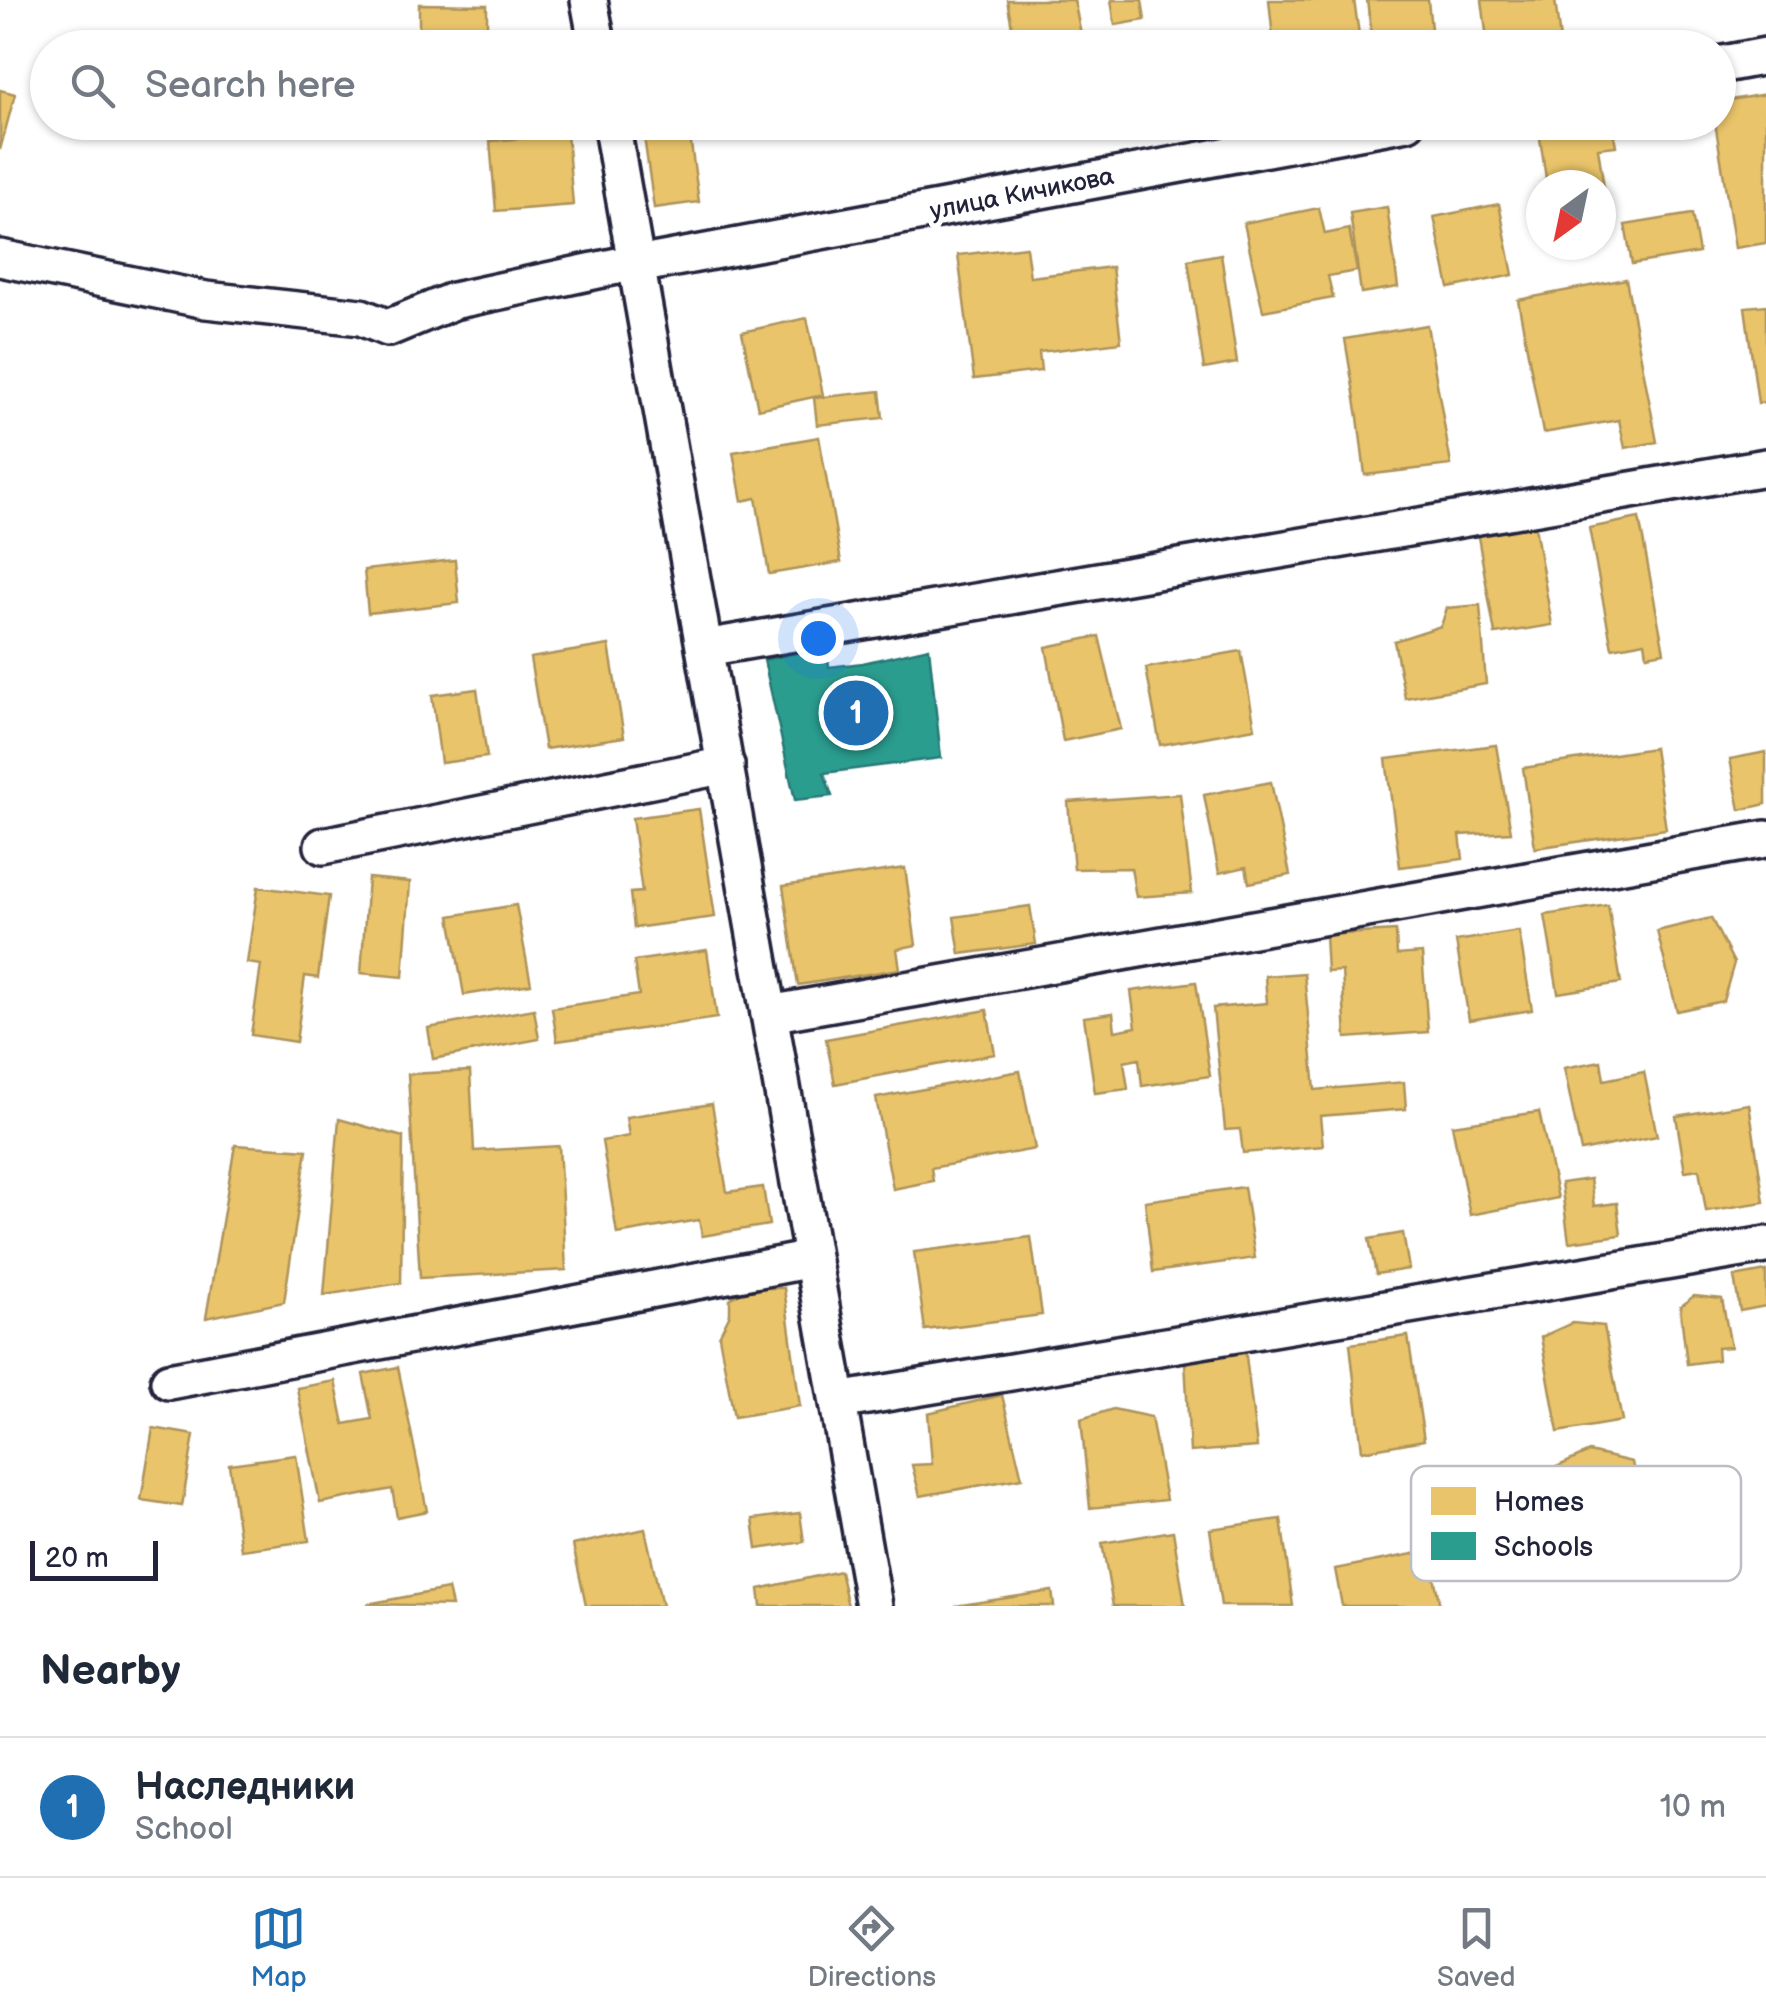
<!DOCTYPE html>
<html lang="en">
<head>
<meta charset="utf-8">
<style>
  :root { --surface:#fff; --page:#f6f6f7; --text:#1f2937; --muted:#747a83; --line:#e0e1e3; --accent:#1f6fb2 }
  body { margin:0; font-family:"Balsamiq Sans",sans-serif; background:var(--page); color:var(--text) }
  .compass { position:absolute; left:1526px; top:170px; width:90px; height:90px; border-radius:50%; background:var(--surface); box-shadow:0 2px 8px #0004; rotate:213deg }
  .scale { position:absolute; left:30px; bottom:25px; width:128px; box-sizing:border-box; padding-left:10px; border:5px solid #22223b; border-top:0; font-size:28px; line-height:35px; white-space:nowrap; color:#22223b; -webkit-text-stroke:8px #fff; paint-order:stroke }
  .you { position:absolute; left:818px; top:638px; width:35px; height:35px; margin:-25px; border:8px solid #fff; border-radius:50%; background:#1a73e8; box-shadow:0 0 0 15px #1a73e833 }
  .badge { display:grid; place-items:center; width:65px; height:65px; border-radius:50%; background:var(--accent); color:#fff; font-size:32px; font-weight:700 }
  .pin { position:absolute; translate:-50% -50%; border:5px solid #fff; box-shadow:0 2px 10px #0006 }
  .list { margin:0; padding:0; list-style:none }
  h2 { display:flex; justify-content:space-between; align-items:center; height:130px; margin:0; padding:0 40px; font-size:42px }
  h2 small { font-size:32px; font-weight:400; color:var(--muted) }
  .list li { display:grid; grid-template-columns:65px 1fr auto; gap:30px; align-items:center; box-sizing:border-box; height:140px; padding:0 40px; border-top:2px solid var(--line) }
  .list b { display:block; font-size:38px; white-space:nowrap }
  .list p { margin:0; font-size:32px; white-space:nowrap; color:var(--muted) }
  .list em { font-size:32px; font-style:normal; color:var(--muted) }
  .icon { flex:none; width:55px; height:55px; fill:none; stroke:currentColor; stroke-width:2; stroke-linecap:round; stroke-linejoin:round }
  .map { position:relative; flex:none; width:1766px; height:1606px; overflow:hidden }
  .search { position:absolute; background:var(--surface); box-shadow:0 2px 8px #0004; left:30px; right:30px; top:30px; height:110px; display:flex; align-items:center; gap:25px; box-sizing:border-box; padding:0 35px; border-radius:55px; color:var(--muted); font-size:38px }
  .sheet { height:270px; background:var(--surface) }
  nav { display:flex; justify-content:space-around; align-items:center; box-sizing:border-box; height:140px; border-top:2px solid var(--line); background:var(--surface); font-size:28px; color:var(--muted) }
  nav a { display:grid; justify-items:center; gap:5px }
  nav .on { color:var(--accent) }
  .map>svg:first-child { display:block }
  .homes { fill:#e9c46a; stroke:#ad935c; stroke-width:2.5 }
  .schools { fill:#2a9d8f; stroke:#287876; stroke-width:2.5 }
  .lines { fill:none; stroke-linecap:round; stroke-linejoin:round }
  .street-casing { stroke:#22223b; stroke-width:42 }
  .street { stroke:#fff; stroke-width:35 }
  .labels { text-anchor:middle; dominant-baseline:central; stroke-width:10; stroke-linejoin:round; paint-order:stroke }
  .street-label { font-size:25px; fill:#22223b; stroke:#fff }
  .key { fill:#fff; stroke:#bdbdc4; stroke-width:2.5 }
  .key-label { font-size:28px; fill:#22223b }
</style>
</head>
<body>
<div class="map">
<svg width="1766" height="1606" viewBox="0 0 1766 1606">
  <rect width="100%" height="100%" fill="#fff"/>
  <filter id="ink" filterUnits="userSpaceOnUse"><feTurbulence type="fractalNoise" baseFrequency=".01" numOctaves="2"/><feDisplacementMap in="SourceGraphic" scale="20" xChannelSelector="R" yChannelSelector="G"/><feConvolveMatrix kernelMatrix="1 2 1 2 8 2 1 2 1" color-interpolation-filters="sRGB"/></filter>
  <g filter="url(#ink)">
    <g class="homes">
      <polygon points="1007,0 1074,0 1084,48 1016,48"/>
      <polygon points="1111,0 1142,0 1145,20 1115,25"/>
      <polygon points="1269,0 1354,0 1361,48 1274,48"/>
      <polygon points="1367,0 1428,0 1433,48 1373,48"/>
      <polygon points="1482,0 1555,0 1561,48 1488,48"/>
      <polygon points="419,4 487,5 487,48 419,48"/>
      <polygon points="0,90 15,94 0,150"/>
      <polygon points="1766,94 1766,243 1735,248 1715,122 1718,122 1718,102"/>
      <polygon points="642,122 688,122 699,202 654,208"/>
      <polygon points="1555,122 1612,122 1616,146 1598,148 1608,214 1601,215 1601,185 1547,185 1538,125"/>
      <polygon points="567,135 573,205 496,211 490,141"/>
      <polygon points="1499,204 1513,275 1449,288 1434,217"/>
      <polygon points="1387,207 1398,287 1361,293 1350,213"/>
      <polygon points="1319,208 1325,234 1349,229 1357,271 1328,276 1333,298 1263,311 1244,223"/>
      <polygon points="1692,214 1699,253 1632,264 1625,225"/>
      <polygon points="1026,247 1030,277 1112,267 1121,342 1039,352 1041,371 974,379 958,255"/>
      <polygon points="1221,254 1237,363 1204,369 1188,260"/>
      <polygon points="1626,279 1657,442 1625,448 1619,420 1543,433 1518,300"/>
      <polygon points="1766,305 1766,402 1758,403 1745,307"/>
      <polygon points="807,318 823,395 758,409 742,332"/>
      <polygon points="1427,325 1451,465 1365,475 1358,417 1345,339"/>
      <polygon points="880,391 883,418 817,425 814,398"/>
      <polygon points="819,437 841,562 769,574 756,498 742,501 733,452"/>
      <polygon points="1533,515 1552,625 1495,634 1476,525"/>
      <polygon points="1639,518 1664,652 1647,655 1645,642 1612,648 1589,528"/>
      <polygon points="455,560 459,603 368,613 364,570"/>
      <polygon points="1480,605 1486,684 1405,698 1394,641 1441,626 1447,608"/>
      <polygon points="1099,636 1121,729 1063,741 1046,647"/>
      <polygon points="609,645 624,737 545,749 530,658"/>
      <polygon points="1241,651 1255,728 1160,745 1146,668"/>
      <polygon points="477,689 487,757 441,763 432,695"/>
      <polygon points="1496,745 1511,832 1460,835 1463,859 1400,867 1386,759"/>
      <polygon points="1654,748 1666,829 1535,848 1523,768"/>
      <polygon points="1766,752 1766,804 1740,810 1730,759"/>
      <polygon points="1271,782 1290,875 1249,883 1246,867 1219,873 1204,795"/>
      <polygon points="1180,794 1192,893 1136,897 1131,868 1074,869 1068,802"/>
      <polygon points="699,809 715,917 634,928 630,893 642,892 632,818"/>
      <polygon points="905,868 916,945 897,949 900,969 798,985 783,886"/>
      <polygon points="368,878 410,882 403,977 361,973"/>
      <polygon points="258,887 329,896 318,978 305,976 296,1042 251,1035 261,965 247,963"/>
      <polygon points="516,905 531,984 464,995 450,916"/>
      <polygon points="1608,905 1621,983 1558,993 1545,915"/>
      <polygon points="1030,906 1036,944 960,954 954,917"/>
      <polygon points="1711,918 1734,963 1723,1001 1677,1011 1657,931"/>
      <polygon points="1396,931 1397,955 1422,953 1428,1032 1346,1038 1342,971 1327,972 1325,935"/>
      <polygon points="1519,931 1532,1010 1469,1020 1456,941"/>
      <polygon points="707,950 717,1018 557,1041 552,1008 639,995 634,961"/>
      <polygon points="1304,973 1315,1090 1404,1082 1406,1109 1320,1116 1323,1146 1243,1153 1240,1129 1225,1130 1213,1008 1267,1003 1265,976"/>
      <polygon points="1196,982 1210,1076 1142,1086 1139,1059 1124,1062 1128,1089 1095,1093 1084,1017 1113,1013 1115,1031 1136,1027 1131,991"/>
      <polygon points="534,1009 539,1039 433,1059 428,1028"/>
      <polygon points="987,1010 995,1054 835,1084 826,1039"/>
      <polygon points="1601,1061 1604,1080 1644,1072 1657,1136 1581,1151 1564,1068"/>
      <polygon points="470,1071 474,1151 559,1146 566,1270 420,1278 408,1074"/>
      <polygon points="1020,1071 1035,1149 931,1168 933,1181 893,1189 876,1098"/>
      <polygon points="712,1104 727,1192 763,1187 769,1225 702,1236 699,1220 617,1234 602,1141 629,1136 626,1117"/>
      <polygon points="1749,1104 1764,1202 1706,1211 1699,1169 1685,1171 1676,1116"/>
      <polygon points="1539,1112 1558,1198 1470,1215 1452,1125"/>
      <polygon points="339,1119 403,1137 401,1283 324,1295"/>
      <polygon points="235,1145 307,1150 284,1302 206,1318"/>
      <polygon points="1590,1179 1594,1206 1617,1203 1621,1235 1569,1242 1561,1183"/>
      <polygon points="1244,1187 1255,1258 1153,1272 1145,1201"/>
      <polygon points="1403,1233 1409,1269 1376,1274 1369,1239"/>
      <polygon points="1031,1237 1042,1315 925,1330 914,1252"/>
      <polygon points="1766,1271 1766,1306 1740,1311 1734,1277"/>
      <polygon points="747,1288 784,1288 800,1406 734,1417 719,1336 730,1314 730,1299"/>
      <polygon points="1694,1296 1722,1299 1731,1347 1717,1348 1718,1360 1687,1364 1680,1306"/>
      <polygon points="1572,1323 1604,1326 1622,1421 1558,1432 1541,1337"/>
      <polygon points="1408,1336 1424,1440 1362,1451 1350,1344"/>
      <polygon points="1245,1348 1257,1447 1190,1452 1185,1361"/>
      <polygon points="398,1367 427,1511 397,1517 392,1489 320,1503 297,1388 335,1381 344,1424 372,1419 363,1374"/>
      <polygon points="1002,1395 1022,1478 920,1496 912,1465 932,1464 928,1413"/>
      <polygon points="1113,1409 1151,1417 1166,1500 1090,1508 1081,1419"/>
      <polygon points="153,1428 194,1435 182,1506 141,1500"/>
      <polygon points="1589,1452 1632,1462 1650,1550 1570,1559 1552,1469"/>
      <polygon points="296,1455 309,1541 241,1550 229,1464"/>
      <polygon points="800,1513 804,1542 757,1549 753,1519"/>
      <polygon points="1281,1519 1293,1606 1221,1606 1210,1529"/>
      <polygon points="645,1529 662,1606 586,1606 573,1545"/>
      <polygon points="1173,1531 1185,1606 1113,1606 1102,1543"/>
      <polygon points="1429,1551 1440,1606 1342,1606 1335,1569"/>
      <polygon points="840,1571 848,1606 761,1606 759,1589"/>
      <polygon points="448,1589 452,1606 367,1604"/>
      <polygon points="1052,1591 1054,1606 955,1606"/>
    </g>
    <polygon class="schools" points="827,646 829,667 863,663 929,648 941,758 824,773 832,796 795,800 764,660"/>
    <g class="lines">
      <g class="street-casing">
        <g id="street">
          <polyline points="589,0 598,48"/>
          <polyline points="1718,65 1766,56"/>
          <polyline points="611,122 874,1606"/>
          <polyline points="0,258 206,300 361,317 388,328 453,301 636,262"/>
          <polyline points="637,265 1407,122"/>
          <polyline points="705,648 1766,467"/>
          <polyline points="323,846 726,765"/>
          <polyline points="769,1014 1766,839"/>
          <polyline points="169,1381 812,1259"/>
          <polyline points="838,1401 1766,1245"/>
        </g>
      </g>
      <use href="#street" class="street"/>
    </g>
  </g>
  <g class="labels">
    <g class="street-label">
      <text transform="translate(1022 194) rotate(-11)">улица Кичикова</text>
    </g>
  </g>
  <rect x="1411" y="1466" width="330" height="115" rx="15" class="key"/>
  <rect x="1431" y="1487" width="45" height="28" fill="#e9c46a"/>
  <rect x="1431" y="1532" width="45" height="28" fill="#2a9d8f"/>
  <g class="key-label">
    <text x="1494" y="1511">Homes</text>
    <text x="1494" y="1556">Schools</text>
  </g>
</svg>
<svg class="compass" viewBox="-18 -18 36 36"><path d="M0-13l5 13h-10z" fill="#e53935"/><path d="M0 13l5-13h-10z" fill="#747a83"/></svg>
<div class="scale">20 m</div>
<div class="you"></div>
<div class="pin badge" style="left:856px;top:713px">1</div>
<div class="search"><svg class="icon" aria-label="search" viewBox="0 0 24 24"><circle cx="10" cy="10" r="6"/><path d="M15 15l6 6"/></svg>Search here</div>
</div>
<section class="sheet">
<h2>Nearby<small></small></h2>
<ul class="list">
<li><span class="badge">1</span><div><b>Наследники</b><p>School</p></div><em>10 m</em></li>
</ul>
</section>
<nav>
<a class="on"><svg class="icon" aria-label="map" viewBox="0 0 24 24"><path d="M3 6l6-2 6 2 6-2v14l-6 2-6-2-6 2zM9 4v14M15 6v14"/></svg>Map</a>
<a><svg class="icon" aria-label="directions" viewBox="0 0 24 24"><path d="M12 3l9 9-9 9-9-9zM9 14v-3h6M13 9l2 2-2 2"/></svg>Directions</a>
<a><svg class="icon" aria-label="saved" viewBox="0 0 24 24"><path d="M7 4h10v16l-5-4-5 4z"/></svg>Saved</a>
</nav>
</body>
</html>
